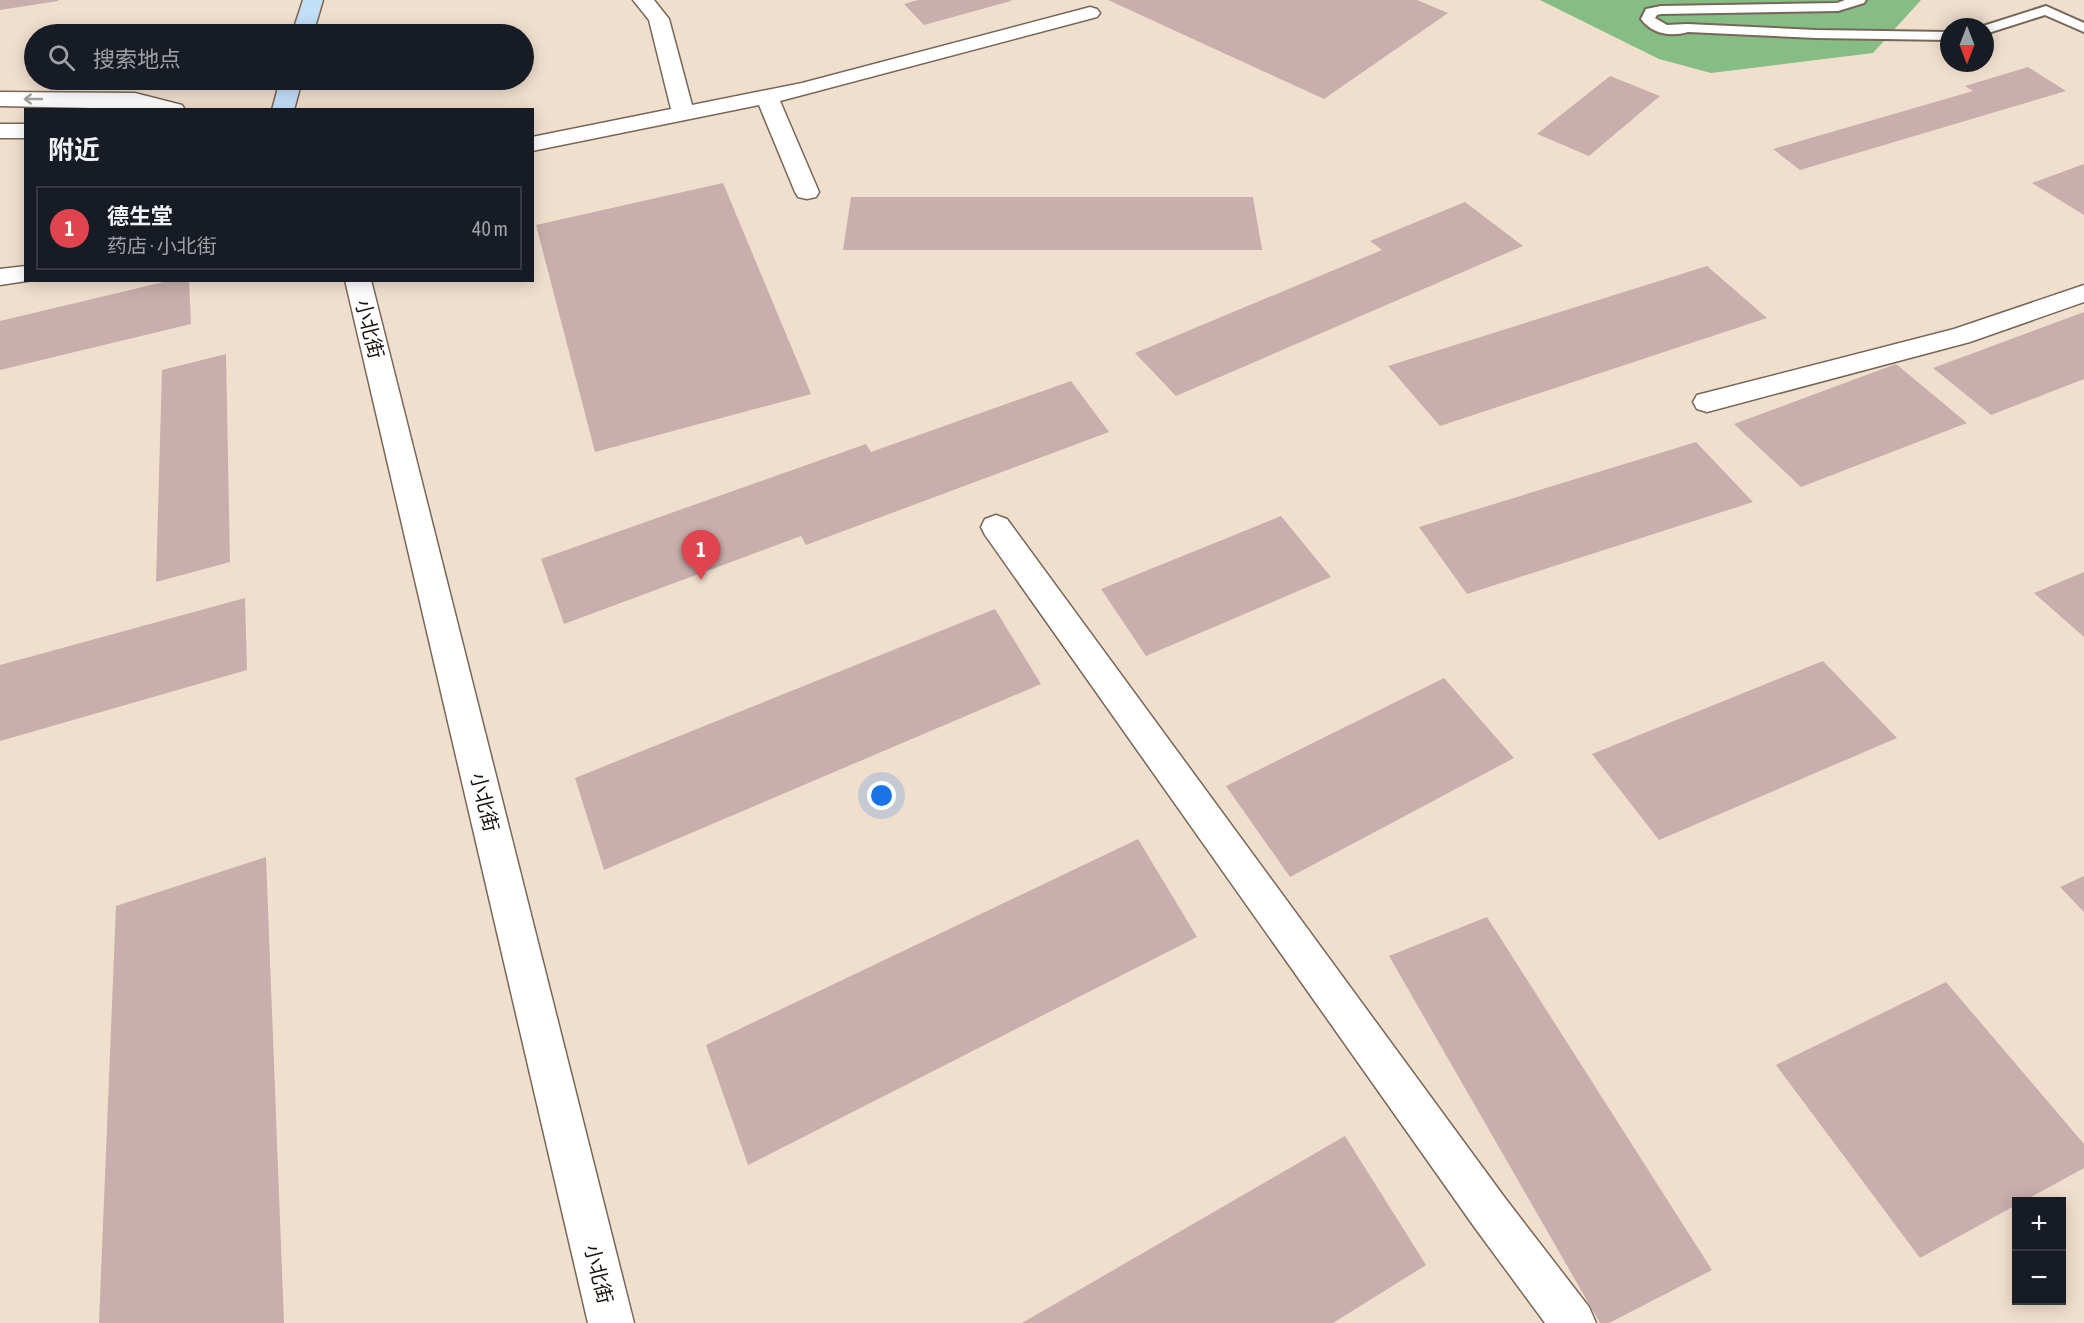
<!DOCTYPE html>
<html lang="zh">
<head>
<meta charset="utf-8">
<style>
  :root { --surface:#171b24; --page:#242831; --text:#f1f3f6; --muted:#9ea1a6; --line:#363941; --accent:#b0b19c }
  body { margin:0; font-family:"Asap Condensed","Noto Sans SC",sans-serif; background:var(--page); color:var(--text) }
  .controls { position:absolute; right:18px; bottom:18px; display:grid; overflow:hidden; border-radius:0px; box-shadow:0 3px 15px #0003 }
  .controls button { width:54px; height:54px; display:grid; place-items:center; padding:0; border:0; border-bottom:2px solid var(--line); background:var(--surface); color:var(--text); font:30px sans-serif }
  .compass { position:absolute; left:1940px; top:18px; width:54px; height:54px; border-radius:50%; background:var(--surface); box-shadow:0 3px 15px #0003; rotate:180deg }
  .you { position:absolute; left:882px; top:796px; width:21px; height:21px; margin:-15px; border:4px solid #fff; border-radius:50%; background:#1a73e8; box-shadow:0 0 0 9px #1a73e833 }
  .badge { display:grid; place-items:center; width:39px; height:39px; border-radius:50%; background:var(--accent); color:#fff; font-size:20px; font-weight:700 }
  .pin { position:absolute; translate:-50% -50px; filter:drop-shadow(0 2px 3px #0008) }
  .pin::after { content:''; position:absolute; top:32px; width:21px; height:18px; background:inherit; clip-path:polygon(0 0,100% 0,50% 100%) }
  .list { margin:0; padding:0; list-style:none }
  h2 { display:flex; justify-content:space-between; align-items:center; height:78px; margin:0; padding:0 24px; font-size:26px }
  h2 small { font-size:20px; font-weight:400; color:var(--muted) }
  .list li { display:grid; grid-template-columns:39px 1fr auto; gap:18px; align-items:center; box-sizing:border-box; height:84px; margin:0 12px 12px; padding:0 12px; border:2px solid var(--line); border-radius:0px }
  .list b { display:block; font-size:22px; white-space:nowrap }
  .list p { margin:0; font-size:20px; white-space:nowrap; color:var(--muted) }
  .list em { font-size:20px; font-style:normal; color:var(--muted) }
  .icon { flex:none; width:33px; height:33px; fill:none; stroke:currentColor; stroke-width:2; stroke-linecap:round; stroke-linejoin:round }
  .map { position:relative; flex:none; width:2084px; height:1323px; overflow:hidden }
  .search { position:absolute; background:var(--surface); box-shadow:0 3px 15px #0003; left:24px; top:24px; width:510px; height:66px; display:flex; align-items:center; gap:15px; box-sizing:border-box; padding:0 21px; border-radius:33px; color:var(--muted); font-size:22px }
  .panel { position:absolute; background:var(--surface); box-shadow:0 3px 15px #0003; left:24px; top:108px; width:510px; height:174px; border-radius:0px }
  .map>svg:first-child { display:block }
  .forest { fill:#86bd84 }
  .building { fill:#c8aead }
  .lines { fill:none; stroke-linecap:round; stroke-linejoin:round }
  .service-casing { stroke:#776758; stroke-width:4 }
  .minor-casing { stroke:#776758; stroke-width:3 }
  .tertiary-casing { stroke:#776758; stroke-width:3 }
  .secondary-casing { stroke:#776758; stroke-width:3 }
  .service { fill:#fff; fill-rule:evenodd }
  .minor { fill:#fff; fill-rule:evenodd }
  .tertiary { fill:#fff; fill-rule:evenodd }
  .secondary { fill:#c3dff8; fill-rule:evenodd }
  .oneway { stroke:#a2a09d }
  .labels { text-anchor:middle; dominant-baseline:central; stroke-width:4.5; stroke-linejoin:round; paint-order:stroke }
  .street-label { font-size:20px; fill:#17110b; stroke:#fff }
</style>
</head>
<body>
<div class="map">
<svg width="2084" height="1323" viewBox="0 0 2084 1323">
  <rect width="100%" height="100%" fill="#f1dfce"/>
  <polygon class="forest" points="1540,0 1921,0 1873,53 1711,73 1659,59"/>
  <g class="building">
    <polygon points="0,0 58,0 58,1 0,10"/>
    <polygon points="918,0 1011,0 1011,1 924,25 904,4"/>
    <polygon points="1108,0 1417,0 1448,13 1324,99"/>
    <polygon points="2028,67 2066,91 1800,170 1773,149 1973,91 1965,86"/>
    <polygon points="1610,76 1660,96 1589,156 1537,134"/>
    <polygon points="2084,164 2084,215 2032,183"/>
    <polygon points="723,183 811,394 595,452 536,225"/>
    <polygon points="851,197 1253,197 1262,250 843,250"/>
    <polygon points="1465,202 1523,246 1176,396 1135,353 1382,250 1370,241"/>
    <polygon points="1707,266 1767,318 1440,426 1388,366"/>
    <polygon points="172,280 189,280 191,324 0,370 0,321"/>
    <polygon points="2084,312 2084,379 1991,415 1933,368"/>
    <polygon points="226,354 230,562 156,582 162,370"/>
    <polygon points="1896,364 1967,423 1801,487 1734,424"/>
    <polygon points="1071,381 1109,432 806,545 801,536 564,624 541,559 866,444 871,452"/>
    <polygon points="1696,442 1753,502 1467,594 1419,527"/>
    <polygon points="1281,516 1331,577 1146,656 1101,589"/>
    <polygon points="2084,572 2084,637 2034,593"/>
    <polygon points="245,598 247,670 0,741 0,665"/>
    <polygon points="995,609 1041,684 604,870 575,778"/>
    <polygon points="1823,661 1897,738 1659,840 1592,754"/>
    <polygon points="1444,678 1514,758 1290,877 1226,786"/>
    <polygon points="1138,839 1197,937 748,1165 706,1045"/>
    <polygon points="266,857 284,1323 99,1323 116,906"/>
    <polygon points="2084,876 2084,912 2060,887"/>
    <polygon points="1487,917 1712,1270 1609,1323 1600,1323 1389,956"/>
    <polygon points="1946,982 2084,1144 2084,1168 2022,1202 2016,1202 2016,1205 1920,1258 1776,1065"/>
    <polygon points="1345,1136 1426,1265 1333,1323 1022,1323"/>
  </g>
  <g class="lines">
    <g class="service-casing">
      <g id="service">
        <path d="M 1845,0 L 1866,0 L 1864,3 L 1838,11 L 1661,14 L 1657,15 L 1655,18 L 1667,25 L 1687,24 L 1816,30 L 1949,32 L 1949,40 L 1816,38 L 1688,32 C 1670,37 1652,34 1641,19 L 1646,9 L 1661,6 L 1837,3 Z"/>
        <polygon points="2046,6 2084,23 2084,32 2045,15 1985,34 1985,27 1980,27"/>
      </g>
    </g>
    <g class="minor-casing">
      <g id="minor">
        <polygon points="633,0 654,0 669,19 692,105 802,83 1090,7 1097,9 1100,13 1097,17 780,101 819,192 816,197 807,199 798,197 795,192 759,105 532,151 532,137 671,109 649,20"/>
        <polygon points="26,266 26,280 33,280 0,285 0,269"/>
        <polygon points="2084,285 2084,302 1970,342 1707,412 1697,409 1693,402 1697,395 1954,329"/>
        <polygon points="996,515 1007,519 1505,1198 1589,1307 1596,1323 1545,1323 1475,1228 985,535 981,527 985,519"/>
      </g>
    </g>
    <g class="tertiary-casing">
      <g id="tertiary">
        <polygon points="0,92 135,93 182,105 185,110 0,106"/>
        <rect x="0" y="124" width="26" height="14"/>
        <polygon points="345,280 371,280 634,1323 588,1323"/>
      </g>
    </g>
    <g class="secondary-casing">
      <g id="secondary">
        <polygon points="303,0 323,0 313,34 292,34"/>
        <polygon points="280,80 302,80 294,110 272,110"/>
      </g>
    </g>
    <use href="#service" class="service"/>
    <use href="#minor" class="minor"/>
    <use href="#tertiary" class="tertiary"/>
    <use href="#secondary" class="secondary"/>
  </g>
  <defs><path id="oneway-shaft" d="M-6 0H5M1.5-3L5.5 0L1.5 3" fill="none" stroke-width="1.6" stroke-linecap="round" stroke-linejoin="round" transform="scale(1.5)"/></defs>
  <use class="oneway" href="#oneway-shaft" transform="translate(33 99) rotate(-180)"/>
  <g class="labels">
    <g class="street-label">
      <text transform="translate(370 329) rotate(76)">小北街</text>
      <text transform="translate(485 802) rotate(76)">小北街</text>
      <text transform="translate(599 1274) rotate(76)">小北街</text>
    </g>
  </g>
</svg>
<div class="controls">
<button>+</button>
<button>−</button>
</div>
<svg class="compass" viewBox="-18 -18 36 36"><path d="M0-13l5 13h-10z" fill="#e53935"/><path d="M0 13l5-13h-10z" fill="#9ea1a6"/></svg>
<div class="you"></div>
<div class="pin badge" style="left:701px;top:580px;background:#e0444e">1</div>
<div class="search"><svg class="icon" aria-label="search" viewBox="0 0 24 24"><circle cx="10" cy="10" r="6"/><path d="M15 15l6 6"/></svg>搜索地点</div>
<section class="panel">
<h2>附近<small></small></h2>
<ul class="list">
<li><span class="badge" style="background:#e0444e">1</span><div><b>德生堂</b><p>药店 · 小北街</p></div><em>40 m</em></li>
</ul>
</section>
</div>
</body>
</html>
